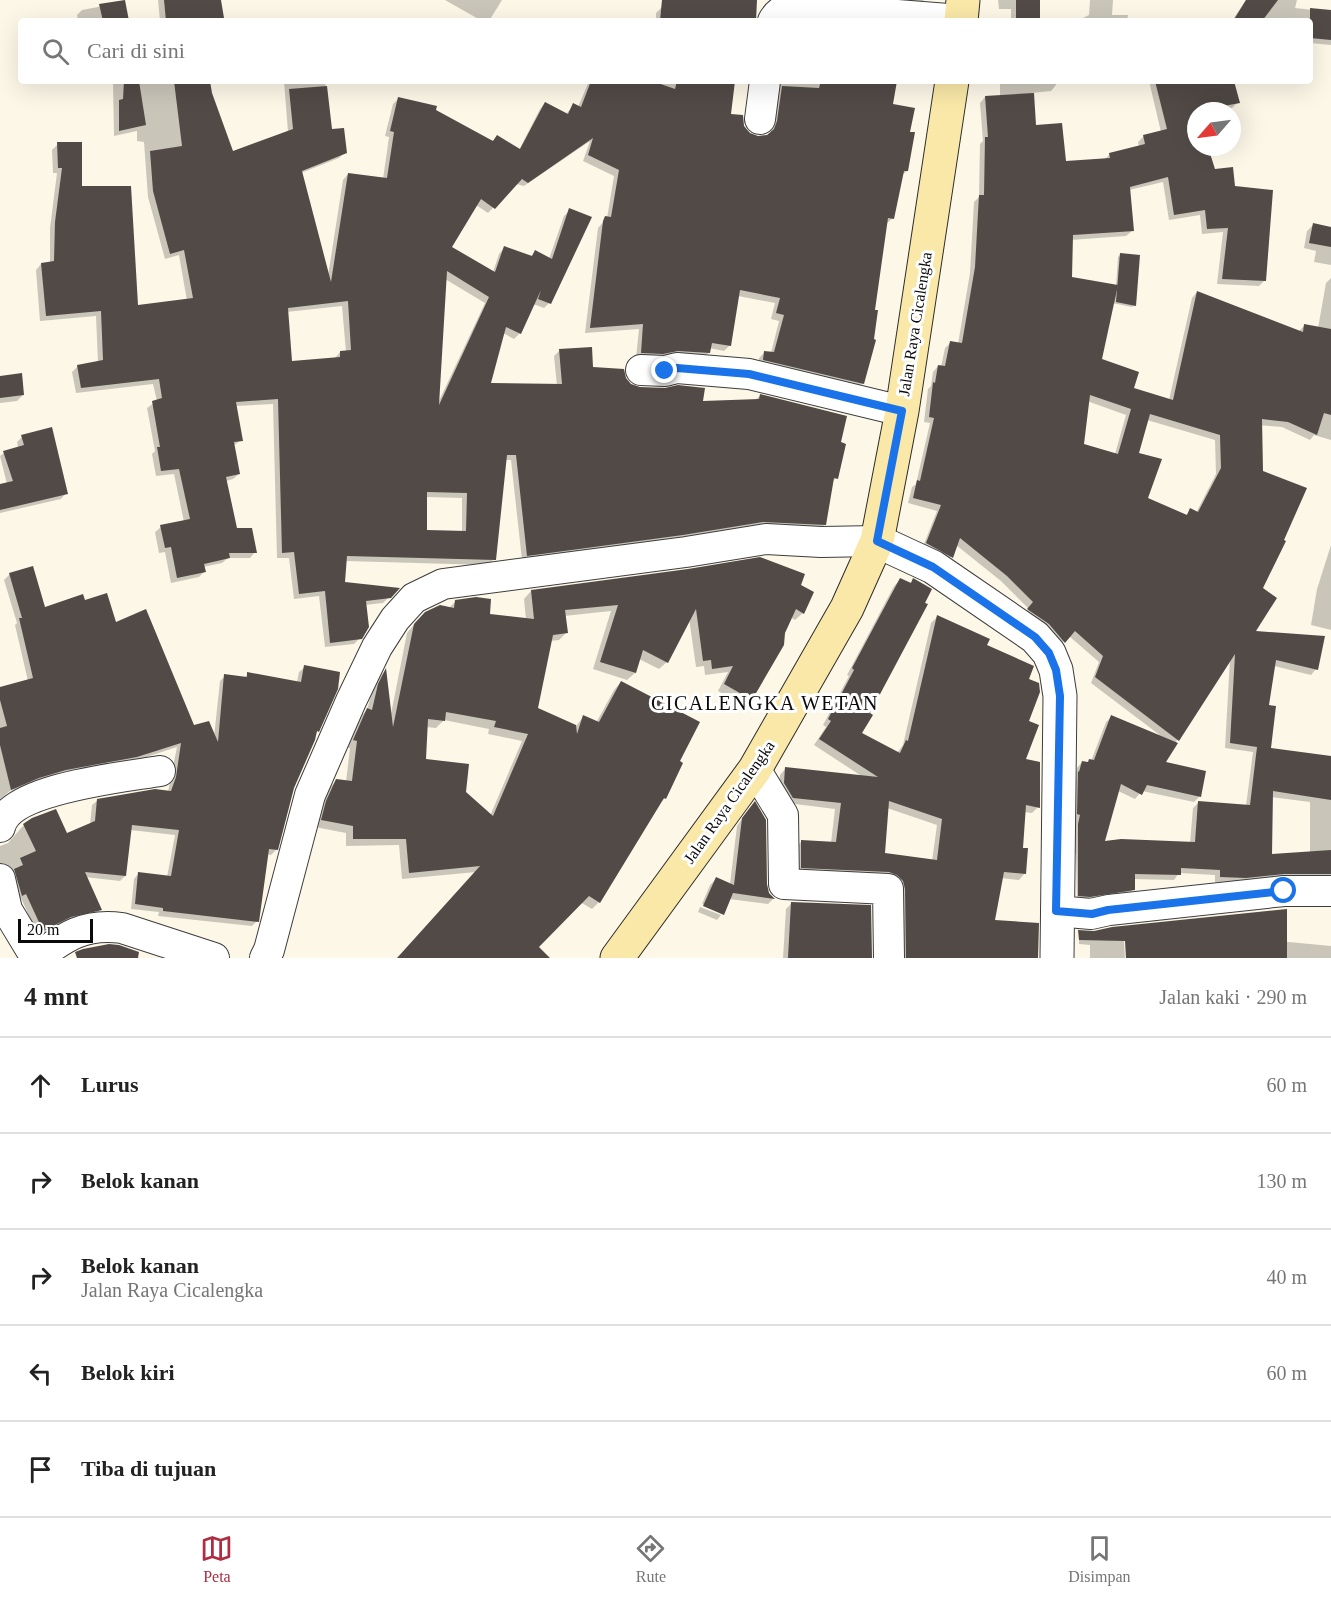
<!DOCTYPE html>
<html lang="id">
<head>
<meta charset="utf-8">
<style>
  :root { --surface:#fff; --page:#f2f2f2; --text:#222; --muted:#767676; --line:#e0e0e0; --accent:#ae2d40 }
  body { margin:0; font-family:Georgia,serif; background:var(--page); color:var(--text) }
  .compass { position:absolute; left:1187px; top:102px; width:54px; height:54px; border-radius:50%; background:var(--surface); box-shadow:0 6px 24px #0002; rotate:242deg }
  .scale { position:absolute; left:18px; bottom:15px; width:75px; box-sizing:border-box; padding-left:6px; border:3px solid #0a0a0a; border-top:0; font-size:16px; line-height:21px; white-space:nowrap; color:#0a0a0a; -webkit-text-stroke:4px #fff; paint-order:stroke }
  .stop { position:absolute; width:18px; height:18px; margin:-14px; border:4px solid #1a73e8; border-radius:50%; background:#fff }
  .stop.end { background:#1a73e8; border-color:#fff; box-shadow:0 2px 6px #0008 }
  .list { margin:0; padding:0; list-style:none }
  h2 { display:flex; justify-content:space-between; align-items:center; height:78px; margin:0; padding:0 24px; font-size:26px }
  h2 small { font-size:20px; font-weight:400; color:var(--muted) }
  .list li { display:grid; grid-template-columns:39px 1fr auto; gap:18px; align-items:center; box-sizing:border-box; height:96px; padding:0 24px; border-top:2px solid var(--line) }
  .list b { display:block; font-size:22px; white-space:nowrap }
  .list p { margin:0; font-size:20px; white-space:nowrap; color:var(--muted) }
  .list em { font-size:20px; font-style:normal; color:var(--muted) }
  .icon { flex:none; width:33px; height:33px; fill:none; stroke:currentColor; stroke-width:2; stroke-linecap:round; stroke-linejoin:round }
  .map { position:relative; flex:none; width:1331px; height:958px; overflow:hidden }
  .search { position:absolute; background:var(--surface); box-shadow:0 6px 24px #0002; left:18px; right:18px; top:18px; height:66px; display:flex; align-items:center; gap:15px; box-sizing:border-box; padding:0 21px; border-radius:6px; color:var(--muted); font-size:22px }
  .sheet { height:558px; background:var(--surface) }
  nav { display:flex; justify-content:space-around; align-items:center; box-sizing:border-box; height:84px; border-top:2px solid var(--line); background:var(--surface); font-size:16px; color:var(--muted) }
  nav a { display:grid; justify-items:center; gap:3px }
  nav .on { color:var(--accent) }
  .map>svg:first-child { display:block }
  .shadow { fill:#0003; fill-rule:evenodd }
  .building { fill:#514a47; fill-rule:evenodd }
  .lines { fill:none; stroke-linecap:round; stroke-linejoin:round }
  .minor-casing { stroke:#3d3d3d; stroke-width:32 }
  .tertiary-casing { stroke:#3d3d3d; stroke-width:35 }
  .secondary-casing { stroke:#2c2c2c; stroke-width:35 }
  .minor { stroke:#fff; stroke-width:30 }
  .tertiary { stroke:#fff; stroke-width:33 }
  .secondary { stroke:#f9e8a7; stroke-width:33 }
  .route { stroke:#1a73e8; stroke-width:8 }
  .labels { text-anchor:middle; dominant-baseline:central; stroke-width:6; stroke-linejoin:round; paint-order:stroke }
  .street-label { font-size:16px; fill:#0a0a0a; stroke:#fff }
  .quarter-label { font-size:20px; letter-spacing:1.5px; fill:#0a0a0a; stroke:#fff }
</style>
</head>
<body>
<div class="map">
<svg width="1331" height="958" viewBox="0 0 1331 958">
  <rect width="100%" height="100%" fill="#fdf7e8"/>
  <g class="shadow">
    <polygon points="158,0 188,0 222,18 219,21 160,21"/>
    <polygon points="445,0 502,0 489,21 482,21"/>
    <polygon points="880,0 924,0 918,5"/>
    <polygon points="998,0 1040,0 1038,21 1011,21 1011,9 999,9"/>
    <polygon points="1090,0 1113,0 1112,15 1128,15 1127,21 1083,21 1083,18 1089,15"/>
    <polygon points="1246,0 1297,0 1295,8 1331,12 1331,45 1310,43 1310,50 1310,21 1232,21"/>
    <polygon points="124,2 127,21 78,21 77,15 82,10"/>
    <polygon points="662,7 744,21 656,21 656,13"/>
    <path d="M 113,81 L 208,81 L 210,94 L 232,153 L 288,132 L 284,81 L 329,81 L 325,81 L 330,130 L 345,152 L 339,158 L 301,173 L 328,276 L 343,180 L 348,174 L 383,179 L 389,137 L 385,136 L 393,104 L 398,99 L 434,111 L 491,142 L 497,137 L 519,150 L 540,109 L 545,103 L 566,114 L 574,105 L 578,107 L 589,81 L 734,81 L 729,115 L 742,126 L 749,134 L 758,138 L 769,135 L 772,128 L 777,90 L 776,81 L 896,81 L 892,105 L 909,133 L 907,171 L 901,176 L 893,218 L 886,224 L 863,383 L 857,389 L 758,365 L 759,358 L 765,352 L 771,353 L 779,321 L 771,319 L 775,303 L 738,296 L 730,345 L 724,351 L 709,348 L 709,353 L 703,358 L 636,358 L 639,329 L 585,333 L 598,228 L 607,218 L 614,176 L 583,161 L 590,141 L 524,186 L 516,184 L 488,213 L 476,205 L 450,247 L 493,272 L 499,254 L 504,248 L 530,257 L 535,252 L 549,259 L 564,216 L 570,210 L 549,303 L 544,308 L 533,304 L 520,333 L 514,339 L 503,333 L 489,384 L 557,386 L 554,356 L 560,350 L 592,369 L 625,379 L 630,385 L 701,402 L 755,400 L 760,396 L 839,443 L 836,478 L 832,482 L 825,524 L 819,530 L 522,560 L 511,460 L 505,460 L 494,559 L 488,565 L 345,561 L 343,583 L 397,589 L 383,603 L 365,605 L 360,638 L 354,644 L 325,647 L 319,596 L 294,599 L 289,558 L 277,558 L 273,404 L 235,406 L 241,440 L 233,446 L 239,474 L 233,479 L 226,481 L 236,529 L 255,552 L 250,558 L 228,558 L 222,563 L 203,567 L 204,572 L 199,577 L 171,583 L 165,552 L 159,553 L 155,532 L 161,527 L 184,522 L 174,474 L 156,476 L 152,454 L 155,451 L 147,408 L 157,401 L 153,384 L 76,393 L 72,372 L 78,366 L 98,363 L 96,316 L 40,321 L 36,270 L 41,264 L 50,263 L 50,228 L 57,173 L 53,173 L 52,150 L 58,144 L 136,307 L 187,301 L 179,255 L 165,259 L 148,197 L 144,142 L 137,141 L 137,131 L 114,136 ZM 445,279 L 485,303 L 438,403 ZM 342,306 L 346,352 L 340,352 L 335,358 L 291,362 L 286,312 ZM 426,497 L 462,498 L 462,532 L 425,531 Z"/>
    <path d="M 1000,81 L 1056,81 L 1056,85 L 1051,91 L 1032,93 L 1035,126 L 1064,163 L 1104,160 L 1110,154 L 1139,147 L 1138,142 L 1144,136 L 1161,132 L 1149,81 L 1233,81 L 1238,102 L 1232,108 L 1218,111 L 1196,111 L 1196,147 L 1206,147 L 1214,170 L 1234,188 L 1264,281 L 1259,286 L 1217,284 L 1223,232 L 1202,234 L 1200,215 L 1169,220 L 1163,182 L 1129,190 L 1132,231 L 1126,236 L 1071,240 L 1070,278 L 1116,286 L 1118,257 L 1121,254 L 1135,305 L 1132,307 L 1112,303 L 1101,360 L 1132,389 L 1169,400 L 1192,298 L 1197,292 L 1298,332 L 1304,326 L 1318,328 L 1326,283 L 1331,278 L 1331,440 L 1314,435 L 1310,440 L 1282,427 L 1259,425 L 1261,589 L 1254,633 L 1316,669 L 1311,675 L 1274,666 L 1267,706 L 1269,749 L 1331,757 L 1331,880 L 1215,882 L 1215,875 L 1179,873 L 1174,880 L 1133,879 L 1133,889 L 1128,895 L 1077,901 L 1076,854 L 1073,854 L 1075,820 L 1073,819 L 1077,768 L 1082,762 L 1087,763 L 1091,761 L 1106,722 L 1112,716 L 1161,736 L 1091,683 L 1099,662 L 1069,636 L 1058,647 L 1023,615 L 1029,609 L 1001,581 L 956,545 L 951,557 L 946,562 L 922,549 L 937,511 L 908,503 L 912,487 L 916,484 L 930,423 L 924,422 L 928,389 L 931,386 L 933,372 L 938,366 L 941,367 L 945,348 L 950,343 L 958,344 L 970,273 L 974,202 L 979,197 L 980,144 L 983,141 L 980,103 L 985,97 L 1000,96 ZM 1087,401 L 1126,415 L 1115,454 L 1082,445 ZM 1147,420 L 1215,440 L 1216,474 L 1196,513 L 1191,510 L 1185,516 L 1146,499 L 1137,454 ZM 1230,658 L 1225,748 L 1253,752 L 1246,806 L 1198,803 L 1193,808 L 1190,843 L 1103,843 L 1118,791 L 1135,799 L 1142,791 L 1194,802 L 1199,797 L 1204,772 L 1163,762 ZM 1271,797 L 1310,802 L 1310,853 L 1271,856 Z"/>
    <polygon points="1313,225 1331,228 1331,265 1314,262 1316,251 1304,248 1307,231"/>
    <polygon points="0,378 23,395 17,401 0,403"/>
    <polygon points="22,437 66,493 61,499 0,513 0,485 7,484 0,456 4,453 18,448 17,442"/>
    <polygon points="1331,545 1331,630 1311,625 1317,589"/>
    <polygon points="32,568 44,608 84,602 115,624 193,727 214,737 220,681 225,676 244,678 248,674 297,682 299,672 305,667 317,731 293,788 276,850 271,855 266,854 257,921 252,926 158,916 159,912 131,909 134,879 139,873 167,877 175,835 130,830 125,876 120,881 85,877 100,910 95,915 64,921 38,936 21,898 16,900 0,868 0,846 8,843 22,827 33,819 67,835 90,825 92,805 98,800 168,792 177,747 131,762 59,775 10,791 0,799 0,689 28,681 15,625 17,623 4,580 9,575"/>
    <path d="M 901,579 L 909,584 L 913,580 L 859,734 L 897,753 L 903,745 L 931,623 L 937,617 L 985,646 L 1027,680 L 1024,760 L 1038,807 L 1032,813 L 1024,812 L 1022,849 L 1025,873 L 1019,880 L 1001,878 L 993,921 L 1037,924 L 1037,958 L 901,958 L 900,896 L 795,873 L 795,848 L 801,842 L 831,843 L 835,809 L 787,803 L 778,790 L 780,775 L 786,768 L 863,777 L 814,745 L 826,727 L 823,725 L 849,676 L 847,675 L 894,586 ZM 887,808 L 937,825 L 932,861 L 884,854 Z"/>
    <path d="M 799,586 L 803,613 L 795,620 L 790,617 L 751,699 L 744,706 L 718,691 L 728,672 L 705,675 L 704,666 L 696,667 L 689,618 L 667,662 L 659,669 L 639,659 L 635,673 L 627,680 L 593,669 L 611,611 L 564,616 L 566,633 L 559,640 L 550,641 L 536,709 L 576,726 L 583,717 L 596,723 L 614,690 L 621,682 L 678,762 L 665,798 L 658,805 L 599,902 L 592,909 L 580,902 L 537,947 L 548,958 L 398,958 L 476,872 L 402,879 L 399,845 L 346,846 L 346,833 L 315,827 L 319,809 L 329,788 L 337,780 L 346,782 L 350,748 L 346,748 L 360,717 L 367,710 L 372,692 L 379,677 L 385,671 L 391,714 L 407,633 L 417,621 L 449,608 L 456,601 L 488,616 L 526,620 L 524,599 L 531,591 ZM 444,720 L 489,729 L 488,734 L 522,741 L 490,816 L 424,760 L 426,727 L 436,728 Z"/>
    <polygon points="749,809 765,884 768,894 773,899 768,904 729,899 722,914 722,912 702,904 710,885 716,879 730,884 737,826"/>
    <polygon points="792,903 870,907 870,958 783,958 786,909"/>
    <polygon points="700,907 721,915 717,920 698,912"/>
    <polygon points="1123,927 1125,958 1090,958 1090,945 1079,944 1079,937"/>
    <polygon points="1151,929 1331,946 1331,958 1154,958"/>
  </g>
  <g class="building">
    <polygon points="125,0 129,21 103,21 99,4"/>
    <polygon points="164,0 221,0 224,18 209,21 166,21"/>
    <polygon points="662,0 757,0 756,21 660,21"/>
    <rect x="1016" y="0" width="24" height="21"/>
    <polygon points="1246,0 1278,0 1262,21 1233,21"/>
    <polygon points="1310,8 1331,10 1331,40 1310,38"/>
    <polygon points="124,81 139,81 146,125 119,131 119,100 123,99"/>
    <path d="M 174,81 L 210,81 L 212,93 L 233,151 L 293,129 L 289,89 L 327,86 L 332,129 L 344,128 L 347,153 L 302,171 L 331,282 L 348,173 L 387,178 L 394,132 L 390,131 L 398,97 L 437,106 L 436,110 L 493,141 L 497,135 L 520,149 L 545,102 L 568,114 L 573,103 L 581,107 L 591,81 L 652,81 L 675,89 L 677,81 L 735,81 L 731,114 L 743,115 L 744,126 L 750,133 L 758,136 L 767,135 L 774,129 L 777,121 L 782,86 L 819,88 L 821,81 L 897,81 L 893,104 L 915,108 L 910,132 L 915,132 L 908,171 L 904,171 L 894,219 L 888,218 L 875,310 L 878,310 L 874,339 L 876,340 L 864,384 L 763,360 L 764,351 L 774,352 L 784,315 L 776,313 L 780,298 L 740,290 L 731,346 L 712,343 L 710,353 L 678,351 L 663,354 L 641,353 L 643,324 L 590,328 L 603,221 L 605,216 L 611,217 L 619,170 L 588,155 L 593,138 L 528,183 L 522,179 L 495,209 L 481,199 L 452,247 L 495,272 L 504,246 L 532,256 L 535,250 L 552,259 L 569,208 L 592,217 L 551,304 L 538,299 L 541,290 L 521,334 L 506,327 L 491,383 L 562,384 L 559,349 L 592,347 L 593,367 L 624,369 L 626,378 L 631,384 L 640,387 L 665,388 L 678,385 L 705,388 L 703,401 L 759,399 L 760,394 L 847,416 L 841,442 L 846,444 L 838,479 L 834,478 L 826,525 L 763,522 L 683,535 L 527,556 L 516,455 L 507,455 L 496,560 L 347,556 L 345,582 L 400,588 L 391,598 L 366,601 L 369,627 L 362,639 L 330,643 L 325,591 L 299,594 L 294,552 L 282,553 L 278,399 L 236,402 L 243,441 L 234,442 L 240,474 L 226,477 L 237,528 L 252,528 L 257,553 L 229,553 L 230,558 L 204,564 L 206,572 L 177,578 L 171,547 L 165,548 L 160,525 L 190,519 L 179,469 L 161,471 L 157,447 L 160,447 L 152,401 L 162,398 L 159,379 L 81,388 L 77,365 L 103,360 L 101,311 L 46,316 L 41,263 L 54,261 L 55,222 L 62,168 L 58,168 L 57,142 L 82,142 L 82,186 L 131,186 L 138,305 L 193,298 L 184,250 L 170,254 L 153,191 L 150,151 L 182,146 ZM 447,271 L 489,297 L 439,405 ZM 348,301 L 351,350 L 340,351 L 340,357 L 292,361 L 288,308 ZM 427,492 L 467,493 L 466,531 L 427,530 Z"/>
    <path d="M 1155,81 L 1234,81 L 1240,103 L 1196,111 L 1193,113 L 1196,128 L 1196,147 L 1208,147 L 1215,169 L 1233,167 L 1235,186 L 1273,190 L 1266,281 L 1222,279 L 1228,228 L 1207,229 L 1205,210 L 1174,215 L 1168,177 L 1130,187 L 1134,231 L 1073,235 L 1072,277 L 1118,285 L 1102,359 L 1139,372 L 1134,388 L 1173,400 L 1197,291 L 1303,332 L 1304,324 L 1331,329 L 1331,415 L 1324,413 L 1317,435 L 1288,422 L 1262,419 L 1263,471 L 1307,488 L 1284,540 L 1286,541 L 1263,588 L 1277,598 L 1256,631 L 1325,636 L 1318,670 L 1276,660 L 1269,705 L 1276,706 L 1271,748 L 1331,756 L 1331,800 L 1273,791 L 1272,854 L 1331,850 L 1331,874 L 1284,874 L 1246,878 L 1220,877 L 1220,870 L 1181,868 L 1181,875 L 1135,874 L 1135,890 L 1090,897 L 1078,896 L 1078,824 L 1080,815 L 1077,814 L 1078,771 L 1079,772 L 1082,761 L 1088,762 L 1089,759 L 1094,760 L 1111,715 L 1178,743 L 1166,762 L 1206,771 L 1201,797 L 1147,785 L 1142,795 L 1121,784 L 1105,841 L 1121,839 L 1195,842 L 1198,801 L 1250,805 L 1257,747 L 1230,743 L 1235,654 L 1179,741 L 1095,677 L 1103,656 L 1075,631 L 1065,643 L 1049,624 L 1027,609 L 1033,602 L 1007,576 L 960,538 L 953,558 L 926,543 L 941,505 L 913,498 L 917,480 L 920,481 L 934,418 L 929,417 L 933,382 L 935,383 L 938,365 L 945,366 L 950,341 L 962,343 L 975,267 L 979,195 L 984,195 L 985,137 L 988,137 L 985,96 L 1034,93 L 1036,125 L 1062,123 L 1066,161 L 1110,158 L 1109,153 L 1145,144 L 1143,135 L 1167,129 ZM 1090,395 L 1131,409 L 1118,454 L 1084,444 ZM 1150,414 L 1220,435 L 1221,468 L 1198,512 L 1190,508 L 1187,515 L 1148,498 L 1162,459 L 1139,453 Z"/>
    <polygon points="1313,223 1331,227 1331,247 1309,243"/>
    <polygon points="1120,253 1140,255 1136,306 1116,302"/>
    <polygon points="22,373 24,395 0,398 0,376"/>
    <polygon points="52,427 68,494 0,510 0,484 13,481 3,451 24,445 21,435"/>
    <path d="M 760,557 L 805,574 L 801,585 L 814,592 L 804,614 L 796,609 L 785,633 L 784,645 L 752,700 L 724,684 L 733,666 L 712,669 L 711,660 L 703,661 L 696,609 L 668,663 L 643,650 L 636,673 L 600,662 L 618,605 L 565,610 L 568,633 L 553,635 L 538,708 L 576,725 L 577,734 L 583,715 L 599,722 L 621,681 L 700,722 L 680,761 L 683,763 L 666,799 L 664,798 L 600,903 L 589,896 L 539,947 L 550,958 L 397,958 L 480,866 L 409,873 L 406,839 L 353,839 L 353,826 L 321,820 L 326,801 L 336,779 L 352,781 L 357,741 L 353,740 L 367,708 L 372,710 L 378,684 L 386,668 L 393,727 L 414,624 L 425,612 L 440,605 L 454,608 L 455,600 L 476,597 L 491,599 L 490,614 L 534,619 L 531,590 L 688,569 ZM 446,712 L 496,721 L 494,727 L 528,734 L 493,816 L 466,792 L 469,764 L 426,759 L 428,719 L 445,721 Z"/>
    <polygon points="33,566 45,607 83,594 85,600 107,593 116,622 146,609 194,725 209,721 218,742 224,674 247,677 247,672 301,682 304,665 340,672 338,689 319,732 317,731 315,740 294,788 278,850 269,849 259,922 163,911 163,908 135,904 138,872 171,876 179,830 132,825 126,876 85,872 102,910 71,917 43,931 26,894 22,896 14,869 23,865 20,858 36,851 23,824 32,818 56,809 67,833 95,821 97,799 155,789 171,791 176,777 181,743 137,757 66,770 39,778 11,790 0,745 0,728 7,726 0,700 0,687 33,678 19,618 22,618 9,573"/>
    <path d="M 900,578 L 911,583 L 913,578 L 932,589 L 925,603 L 928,604 L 870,713 L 873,715 L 862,733 L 900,753 L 906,740 L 908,741 L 937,615 L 990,639 L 987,645 L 1034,666 L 1029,679 L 1039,683 L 1040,692 L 1029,721 L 1039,725 L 1026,759 L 1040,762 L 1040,808 L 1026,805 L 1023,848 L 1028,848 L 1026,874 L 1004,872 L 995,920 L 1039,923 L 1038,958 L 906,958 L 905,889 L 903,881 L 897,875 L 889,872 L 801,868 L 801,840 L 836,842 L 841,803 L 793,798 L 784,783 L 785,767 L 878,777 L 819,739 L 831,721 L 828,719 L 854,670 L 852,668 ZM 889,801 L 942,819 L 937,860 L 885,853 Z"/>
    <polygon points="755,801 766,820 767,884 769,893 775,899 733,893 724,915 703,906 716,877 734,885 742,818"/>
    <polygon points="791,902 871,905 872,958 788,958"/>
    <polygon points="1287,909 1287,958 1126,958 1125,941 1079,940 1078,930 1094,931 1112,927"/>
    <polygon points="109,944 119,945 139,952 138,958 77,958 75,952 83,949"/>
  </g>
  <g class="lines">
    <g class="minor-casing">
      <g id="minor">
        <path d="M 773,21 C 778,11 785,9 796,7 L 961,20"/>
        <polyline points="760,119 765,81"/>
        <polyline points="641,370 665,371 677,368 749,374 902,411"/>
        <polyline points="755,769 783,815 784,884 888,889 889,958"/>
        <path d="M 0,827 C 9,788 125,777 160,771"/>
        <polyline points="0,879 7,910 36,958"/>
        <polyline points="1056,911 1091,914 1109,910 1284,891 1331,891"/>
        <path d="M 37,958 C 65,936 85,923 122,928 L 214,958"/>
        <polyline points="265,958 269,950 310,795 351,701 377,647 395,619 414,598 443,584 686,552 766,539 821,542 877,541"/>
      </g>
    </g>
    <g class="tertiary-casing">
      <polyline id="tertiary" points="877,541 933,567 1035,637 1049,653 1056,670 1060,696 1057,958"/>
    </g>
    <g class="secondary-casing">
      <g id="secondary">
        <polyline points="961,21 963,0"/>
        <polyline points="617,958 755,769 847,608 877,541 902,411 952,81"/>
      </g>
    </g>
    <use href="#minor" class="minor"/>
    <use href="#tertiary" class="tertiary"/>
    <use href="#secondary" class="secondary"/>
  </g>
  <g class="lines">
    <polyline class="route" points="665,371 677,368 749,374 902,411 877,541 933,567 1035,637 1049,653 1056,670 1060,696 1056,911 1092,914 1108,910 1284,891"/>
  </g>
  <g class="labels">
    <g class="street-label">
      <text transform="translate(915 324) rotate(-81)">Jalan Raya Cicalengka</text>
      <text transform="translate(729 802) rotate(-55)">Jalan Raya Cicalengka</text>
    </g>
    <g class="quarter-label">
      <text x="765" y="703">CICALENGKA WETAN</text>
    </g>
  </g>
</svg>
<svg class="compass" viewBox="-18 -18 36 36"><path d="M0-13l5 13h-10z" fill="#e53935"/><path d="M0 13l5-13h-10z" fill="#767676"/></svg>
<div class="scale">20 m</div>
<div class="stop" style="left:1284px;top:891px"></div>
<div class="stop end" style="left:665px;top:371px"></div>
<div class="search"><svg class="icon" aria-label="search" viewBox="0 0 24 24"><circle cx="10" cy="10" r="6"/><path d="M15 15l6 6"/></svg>Cari di sini</div>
</div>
<section class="sheet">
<h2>4 mnt<small>Jalan kaki · 290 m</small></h2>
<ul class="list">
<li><svg class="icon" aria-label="ahead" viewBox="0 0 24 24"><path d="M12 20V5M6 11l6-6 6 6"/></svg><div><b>Lurus</b></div><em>60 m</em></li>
<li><svg class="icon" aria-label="right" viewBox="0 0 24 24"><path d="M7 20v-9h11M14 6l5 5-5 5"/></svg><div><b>Belok kanan</b></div><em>130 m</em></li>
<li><svg class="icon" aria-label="right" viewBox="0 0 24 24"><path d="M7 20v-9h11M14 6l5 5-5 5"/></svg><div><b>Belok kanan</b><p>Jalan Raya Cicalengka</p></div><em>40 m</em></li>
<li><svg class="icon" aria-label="left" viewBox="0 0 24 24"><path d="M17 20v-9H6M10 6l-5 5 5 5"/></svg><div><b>Belok kiri</b></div><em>60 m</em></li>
<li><svg class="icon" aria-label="arrive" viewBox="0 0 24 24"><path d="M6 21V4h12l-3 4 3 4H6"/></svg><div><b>Tiba di tujuan</b></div></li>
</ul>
</section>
<nav>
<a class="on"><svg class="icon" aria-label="map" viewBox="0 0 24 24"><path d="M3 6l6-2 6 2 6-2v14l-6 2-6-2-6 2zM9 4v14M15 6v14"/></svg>Peta</a>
<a><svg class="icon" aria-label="directions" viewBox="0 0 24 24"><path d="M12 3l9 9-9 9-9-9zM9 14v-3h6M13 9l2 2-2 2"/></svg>Rute</a>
<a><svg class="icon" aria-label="saved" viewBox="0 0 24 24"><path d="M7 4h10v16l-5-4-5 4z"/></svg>Disimpan</a>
</nav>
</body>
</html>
